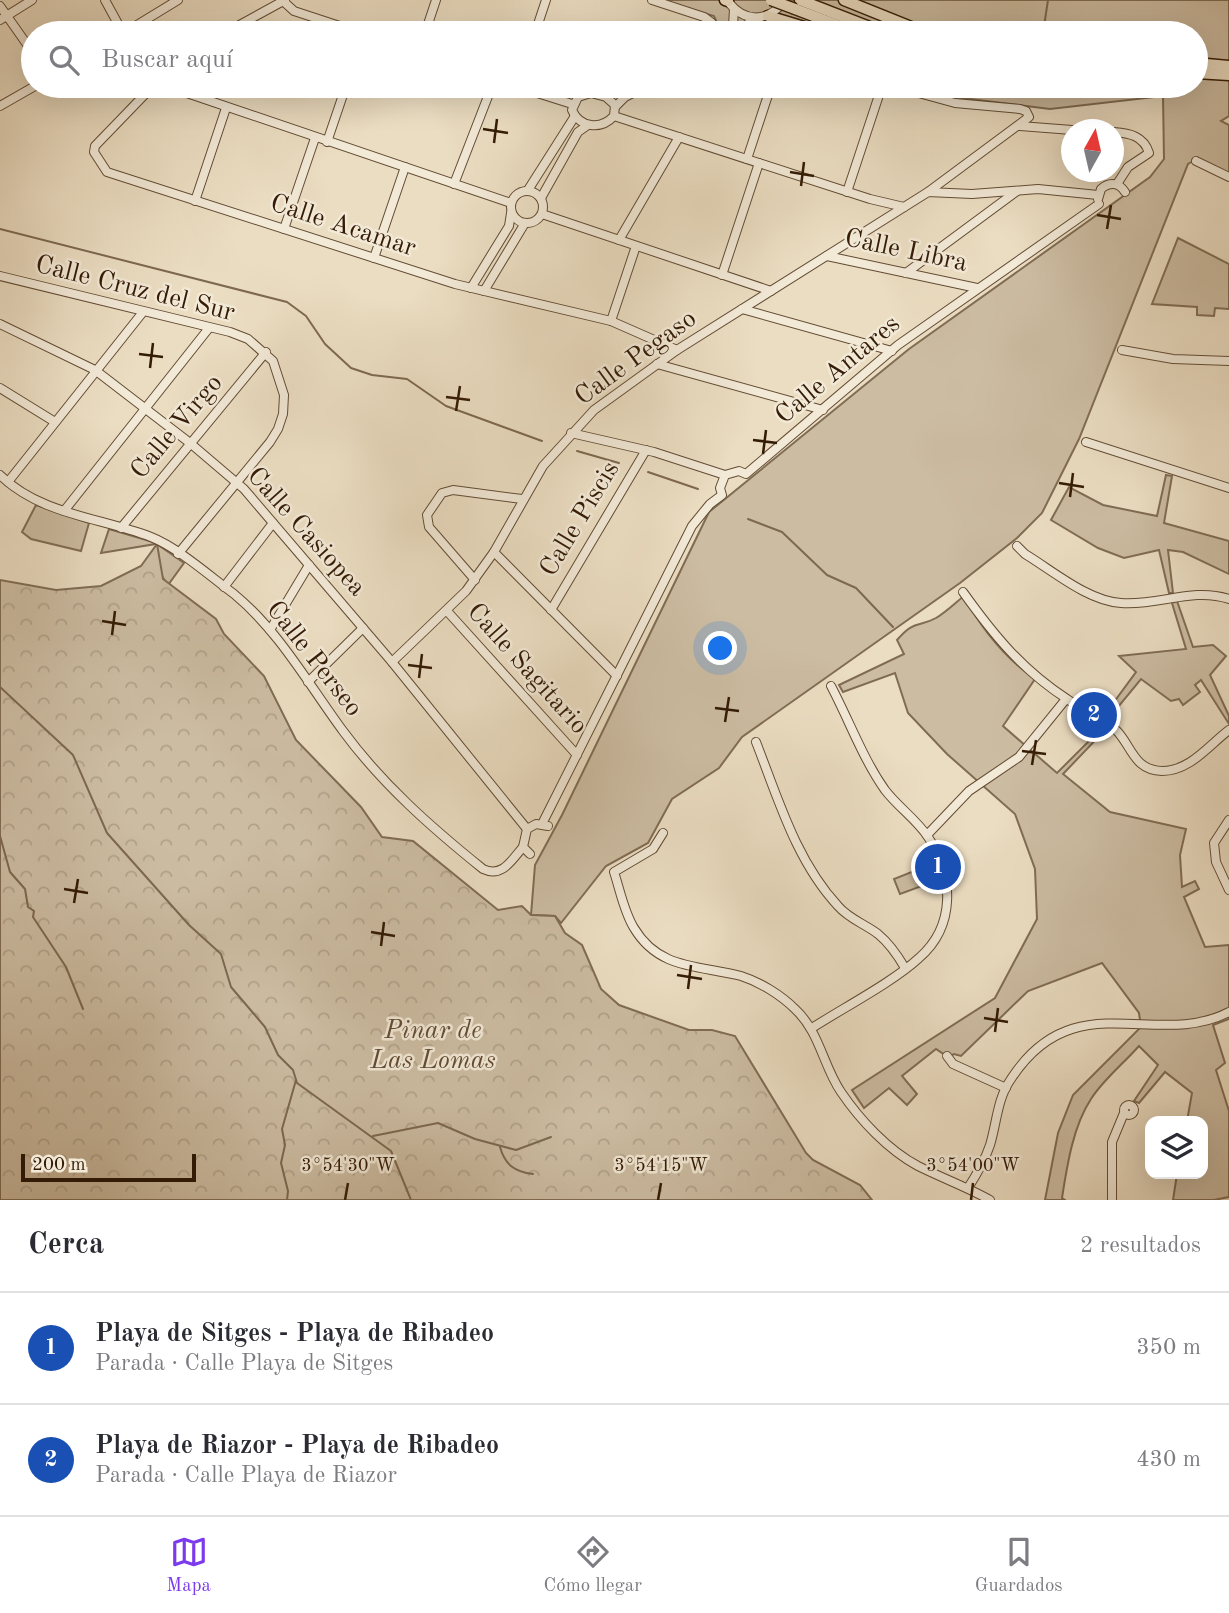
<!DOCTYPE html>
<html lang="es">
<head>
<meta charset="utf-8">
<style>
  :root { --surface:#fff; --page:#f2f2f3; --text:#2b2b33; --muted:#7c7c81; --line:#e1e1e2; --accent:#7c3aed }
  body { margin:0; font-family:"Old Standard TT",serif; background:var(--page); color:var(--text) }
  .controls { position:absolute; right:21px; bottom:21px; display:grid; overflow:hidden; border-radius:14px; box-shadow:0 7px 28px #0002 }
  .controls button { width:63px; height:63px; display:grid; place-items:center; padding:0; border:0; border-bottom:2px solid var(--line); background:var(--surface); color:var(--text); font:35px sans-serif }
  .compass { position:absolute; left:1061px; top:119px; width:63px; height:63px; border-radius:50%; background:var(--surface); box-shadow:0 7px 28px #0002; rotate:8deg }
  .scale { position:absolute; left:21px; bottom:18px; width:175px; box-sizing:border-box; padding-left:7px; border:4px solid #341b05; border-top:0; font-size:19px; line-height:24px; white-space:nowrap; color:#341b05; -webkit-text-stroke:5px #f2e9d7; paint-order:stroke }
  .you { position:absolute; left:721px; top:649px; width:24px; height:24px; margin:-18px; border:5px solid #fff; border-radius:50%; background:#1a73e8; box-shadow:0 0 0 10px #1a73e833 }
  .badge { display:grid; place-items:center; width:46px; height:46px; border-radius:50%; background:var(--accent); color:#fff; font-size:23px; font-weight:700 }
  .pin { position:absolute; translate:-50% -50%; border:4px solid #fff; box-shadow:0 2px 7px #0006 }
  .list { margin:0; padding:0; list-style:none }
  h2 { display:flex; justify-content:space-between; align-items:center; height:91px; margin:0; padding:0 28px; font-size:30px }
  h2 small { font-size:23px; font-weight:400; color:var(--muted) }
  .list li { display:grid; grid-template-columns:46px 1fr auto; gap:21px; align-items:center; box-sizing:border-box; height:112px; padding:0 28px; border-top:2px solid var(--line) }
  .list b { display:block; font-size:26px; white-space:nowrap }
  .list p { margin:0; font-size:23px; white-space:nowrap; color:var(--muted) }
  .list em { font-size:23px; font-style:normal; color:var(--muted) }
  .icon { flex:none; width:38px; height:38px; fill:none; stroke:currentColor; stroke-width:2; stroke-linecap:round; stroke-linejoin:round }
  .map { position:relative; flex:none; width:1229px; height:1200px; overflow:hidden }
  .search { position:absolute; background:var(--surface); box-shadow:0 7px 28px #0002; left:21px; right:21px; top:21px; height:77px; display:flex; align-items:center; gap:18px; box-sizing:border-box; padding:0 24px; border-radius:38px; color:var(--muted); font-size:26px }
  .sheet { height:315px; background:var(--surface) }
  nav { display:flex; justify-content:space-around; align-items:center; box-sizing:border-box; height:98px; border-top:2px solid var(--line); background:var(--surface); font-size:19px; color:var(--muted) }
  nav a { display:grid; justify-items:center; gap:4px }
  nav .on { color:var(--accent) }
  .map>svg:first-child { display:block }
  .green { fill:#ccbca2; stroke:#806c54; stroke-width:2 }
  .forest { fill:url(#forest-crowns); stroke:#806c54; stroke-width:2 }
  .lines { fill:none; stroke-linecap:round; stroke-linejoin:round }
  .stream { stroke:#7d6850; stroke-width:2 }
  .minor-casing { stroke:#624c34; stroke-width:10 }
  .highway-casing { stroke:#341b05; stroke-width:13 }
  .minor { stroke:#f2e9d7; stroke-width:8 }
  .highway { stroke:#ebddc2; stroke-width:10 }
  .highway-bridge-casing { stroke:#341b05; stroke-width:13; stroke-linecap:butt }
  .highway-bridge { stroke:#ebddc2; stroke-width:10 }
  .ticks { fill:none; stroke:#341b05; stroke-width:2.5 }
  .labels { text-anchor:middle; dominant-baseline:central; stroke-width:5; stroke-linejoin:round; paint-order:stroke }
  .street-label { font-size:26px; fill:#341b05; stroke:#f2e9d7 }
  .park-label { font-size:26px; font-style:italic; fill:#624b34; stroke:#f2e9d7 }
  .ticks-label { font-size:18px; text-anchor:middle; fill:#341b05; stroke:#f2e9d7; stroke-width:5; stroke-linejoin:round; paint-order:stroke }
</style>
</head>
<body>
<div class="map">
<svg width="1229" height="1200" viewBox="0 0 1229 1200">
  <defs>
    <pattern id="forest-crowns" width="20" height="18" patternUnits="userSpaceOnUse" patternTransform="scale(1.75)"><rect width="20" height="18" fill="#ccbca2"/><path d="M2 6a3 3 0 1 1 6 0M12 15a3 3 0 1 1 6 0" fill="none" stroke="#b0a18a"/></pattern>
  </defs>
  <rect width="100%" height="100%" fill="#ebddc2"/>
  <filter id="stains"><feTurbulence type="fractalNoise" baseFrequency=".00286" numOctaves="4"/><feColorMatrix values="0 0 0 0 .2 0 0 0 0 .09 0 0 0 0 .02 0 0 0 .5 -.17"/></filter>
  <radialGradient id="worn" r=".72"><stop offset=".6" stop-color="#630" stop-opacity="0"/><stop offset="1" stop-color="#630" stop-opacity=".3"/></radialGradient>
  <g class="green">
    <polygon points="660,0 1229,0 1229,116 1221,121 1229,125 1229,173 1195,160 1188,164 1079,439 1042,513 1017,538 960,583 742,737 719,768 672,799 648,843 606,866 561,923 555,916 531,915 535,865 562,815 709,512 909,349 1150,177 1164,159 1163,96 1050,109 947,96 915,86 1196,86 1196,33 731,33 720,30 714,16"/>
    <polygon points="1178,238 1229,264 1229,309 1215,308 1214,316 1197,315 1197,307 1152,304"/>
    <polygon points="1166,475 1172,476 1164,523 1229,541 1229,574 1183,552 1168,550 1173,593 1169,593 1159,550 1124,558 1098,548 1051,520 1069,487 1103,505 1157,516"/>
    <polygon points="36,505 89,523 81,551 31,539 22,532"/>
    <path d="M 109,529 L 153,542 C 164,548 174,556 184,563 L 168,585 L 159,572 L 156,544 L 101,553 Z"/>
    <path d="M 964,596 C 982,630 1004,657 1035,679 L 1003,726 L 1057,773 L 1104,726 L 1107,728 L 1063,774 L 1110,812 L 1186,829 L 1180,855 L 1182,887 L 1195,881 L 1199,889 L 1184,897 L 1205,947 L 1229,945 L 1229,1019 L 1213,1025 L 1225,1063 L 1216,1070 L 1229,1111 L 1229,1197 L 1214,1200 L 1173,1200 L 1177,1174 L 1203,1174 L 1203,1121 L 1187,1121 L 1192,1093 L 1165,1072 L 1139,1103 L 1134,1101 L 1158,1065 L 1139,1046 C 1124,1063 1103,1080 1091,1099 C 1073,1126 1067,1166 1062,1198 L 1065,1200 L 1045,1200 L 1058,1133 L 1073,1095 L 1141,1027 L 1139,1013 L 1102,963 L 1028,991 L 961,1056 L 954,1054 L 948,1057 L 936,1049 L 902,1076 L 917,1094 L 907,1105 L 889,1088 L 864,1108 L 852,1090 L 995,998 L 1037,919 L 1035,869 L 1015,814 L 947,754 L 908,713 L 895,673 L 843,692 L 839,685 L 904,654 L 897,640 C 915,619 918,628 936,618 C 946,612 955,603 964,596 Z"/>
    <polygon points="1177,601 1193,647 1213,645 1226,656 1210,675 1229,716 1229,724 1201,680 1195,685 1200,692 1183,705 1179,699 1171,701 1141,679 1109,718 1103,717 1136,672 1119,656 1186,649 1172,603"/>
    <polygon points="924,867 930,883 900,894 894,879"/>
  </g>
  <polygon class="forest" points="157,544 163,579 216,619 224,634 264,676 296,740 361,807 382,837 413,841 498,910 522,906 531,915 555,916 565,933 582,945 601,989 619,1005 689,1030 712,1030 735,1036 806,1153 813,1160 860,1185 872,1200 0,1200 0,580 56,590 101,586 141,566"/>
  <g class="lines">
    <g class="stream">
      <polyline points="1043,33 1048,0"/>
      <polyline points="0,229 287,302 306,316 325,344 351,368 372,375 407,379 446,406 542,441"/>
      <polyline points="577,451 619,463"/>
      <polyline points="648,472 698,489"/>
      <polyline points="748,519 782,532 827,575 856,588 893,627"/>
      <polyline points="0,687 73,755 107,833 189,925 221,954 231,987 265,1027 278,1055 293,1070 297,1083 391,1151 411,1200"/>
      <polyline points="0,836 10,872 25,889 28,907 34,911 33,917 66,967 83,1009"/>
      <polyline points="373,1136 438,1123 475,1139 516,1150 551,1137"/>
      <path d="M 500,1147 C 505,1165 515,1172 533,1174"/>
      <polyline points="287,1200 288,1191 281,1163 285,1145 282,1129 296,1080"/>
    </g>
    <g class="minor-casing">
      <g id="minor">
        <polyline points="105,0 123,33"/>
        <polyline points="282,0 294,11 361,33"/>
        <polyline points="652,0 704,17 712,23 713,33"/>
        <path d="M 727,0 C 743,23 768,23 784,1"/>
        <polyline points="0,6 33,53"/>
        <polyline points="0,20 32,0"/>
        <polyline points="124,33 178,0"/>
        <polyline points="225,33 285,0"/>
        <polyline points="425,33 436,0"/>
        <polyline points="535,33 546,0"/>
        <polyline points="727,33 733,26 734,9"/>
        <polyline points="738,33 754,18"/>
        <polyline points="153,86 95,146 94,152 107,172 455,284 611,321 677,350"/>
        <polyline points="166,86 511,203"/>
        <polyline points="515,86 572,104"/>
        <polyline points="893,86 955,103 1020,109 1026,111 1029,117 928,192"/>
        <path d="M 591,93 L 606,97 L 615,105 L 614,116 C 601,130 580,128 572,110 L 578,97 Z"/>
        <polyline points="604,95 627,86"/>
        <polyline points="0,106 35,86"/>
        <polyline points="615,107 625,97 647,86"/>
        <polyline points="614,116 870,199 904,207"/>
        <polyline points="1020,126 1072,130"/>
        <path d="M 1114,132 C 1129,133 1144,136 1149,153 L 1128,167 L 1117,184"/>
        <polyline points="327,142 346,86"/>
        <polyline points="747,159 771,86"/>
        <polyline points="1196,161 1229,177"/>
        <polyline points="454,184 492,86"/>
        <polyline points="528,190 575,116"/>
        <circle cx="527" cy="207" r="16"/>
        <polyline points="847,192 882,86"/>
        <polyline points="541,198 578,132 588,125"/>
        <path d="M 1098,199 L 1101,189 C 1109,182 1119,182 1125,192"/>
        <polyline points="195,201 226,108"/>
        <polyline points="542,214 771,291"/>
        <polyline points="284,229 315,138"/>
        <polyline points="619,240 679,137"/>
        <polyline points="827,256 977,288"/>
        <polyline points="374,258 405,167"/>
        <polyline points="906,273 1017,191"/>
        <polyline points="722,275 759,163"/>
        <polyline points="0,276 230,332 248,339 273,361 284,395 283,414 278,429 270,442 178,554"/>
        <polyline points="471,288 509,226 511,213"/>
        <polyline points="484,291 525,223"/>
        <polyline points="742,309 892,351"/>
        <polyline points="611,321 636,246"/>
        <polyline points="0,324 95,370 190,443 244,489 392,662 527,829"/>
        <polyline points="1122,350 1173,359 1229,361"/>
        <polyline points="657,364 823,410"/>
        <polyline points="0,388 55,422"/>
        <polyline points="571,433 654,452 725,475"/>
        <polyline points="1086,442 1229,488"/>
        <path d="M 0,475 C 41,515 99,517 151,537 C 177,547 211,577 234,594 C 279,631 309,685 343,731 C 382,784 432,828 483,869 C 502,878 511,861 523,847"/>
        <polyline points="8,482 143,312"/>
        <polyline points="64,511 209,328"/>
        <polyline points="121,528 266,352"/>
        <path d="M 1017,546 L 1025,554 C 1053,571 1088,601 1121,603 C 1159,606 1192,587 1229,599"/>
        <polyline points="494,552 617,676"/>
        <polyline points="475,580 429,527 427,515 442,493 453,490 522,499"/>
        <polyline points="224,587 273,523"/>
        <path d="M 963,592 C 993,634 1022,670 1067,699 C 1082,710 1103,717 1117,731 C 1132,747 1134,770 1162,771 C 1190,771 1208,746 1229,730"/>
        <polyline points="551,610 646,450"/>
        <polyline points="447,611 577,755"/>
        <polyline points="270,630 309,565"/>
        <polyline points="392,662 466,591 494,552 543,466 594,410 677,350 928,192 972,194 1038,189 1098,195"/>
        <polyline points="308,682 363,628"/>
        <path d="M 756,742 C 778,798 796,861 838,906 C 849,919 865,924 878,934 C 889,943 898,956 905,968"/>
        <polyline points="1229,820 1214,843 1216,862 1229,890"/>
        <polyline points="542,824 692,526 710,504 722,495 720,488 725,475 739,471 746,474 898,345 1099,204"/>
        <path d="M 663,833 L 653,849 L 614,872 C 620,890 624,912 634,928 C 659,970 699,965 741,976 C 760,982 781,995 795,1009 C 820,1032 823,1066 841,1092 C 860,1120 888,1150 918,1166 C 942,1178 967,1187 990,1200"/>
        <polyline points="927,835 969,791 1019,757 1066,699"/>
        <polyline points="530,854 523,847 527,829 536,824 548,826"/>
        <path d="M 812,1028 C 843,1008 893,982 919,958 C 956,926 954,875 928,837 C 917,820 898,807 885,790 C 863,759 849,720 831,686"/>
        <polyline points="947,1056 953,1064 1006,1088"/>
        <circle cx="1129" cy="1110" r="5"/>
        <path d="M 968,1188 C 977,1174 985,1160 990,1145 C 997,1122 997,1099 1011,1079 C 1074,982 1156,1050 1229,1012"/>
        <polyline points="1112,1200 1112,1142 1124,1113"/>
      </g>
    </g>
    <g class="highway-casing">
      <g id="highway">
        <polyline points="725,0 728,1"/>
        <polyline points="800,0 885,33"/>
        <polyline points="844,0 926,33"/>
        <polyline points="795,9 858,33"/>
        <polyline points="768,16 824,33"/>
        <polyline points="1196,63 1229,66"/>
        <polyline points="1196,73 1229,75"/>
      </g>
    </g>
    <use href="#minor" class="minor"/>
    <use href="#highway" class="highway"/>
    <g class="highway-bridge-casing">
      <polyline id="highway-bridge" points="771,0 795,9"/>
    </g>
    <use href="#highway-bridge" class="highway-bridge"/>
  </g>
  <path class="ticks" d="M 483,129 L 508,133M 494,143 L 497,119M 790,172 L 814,176M 801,186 L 804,162M 1097,215 L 1121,219M 1107,229 L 1111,205M 139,354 L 163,357M 150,368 L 153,343M 446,397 L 470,400M 456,411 L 460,386M 753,440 L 777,443M 763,454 L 766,430M 1059,483 L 1084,487M 1070,497 L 1073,473M 102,621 L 126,625M 112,635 L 115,611M 408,665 L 432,668M 419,678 L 422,654M 715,708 L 739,711M 725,722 L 729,697M 1022,751 L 1046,754M 1032,765 L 1036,740M 64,889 L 88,893M 74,903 L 78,879M 371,932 L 395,936M 381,946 L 384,922M 677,975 L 702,979M 688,989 L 691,965M 984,1018 L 1008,1022M 995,1032 L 998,1008M 345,1200 L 348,1183M 658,1200 L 661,1183M 971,1200 L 973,1183"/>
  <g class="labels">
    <g class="street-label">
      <text transform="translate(343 226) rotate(18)">Calle Acamar</text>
      <text transform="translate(906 251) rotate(12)">Calle Libra</text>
      <text transform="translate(135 289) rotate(14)">Calle Cruz del Sur</text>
      <text transform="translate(636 358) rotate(-36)">Calle Pegaso</text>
      <text transform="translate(838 370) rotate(-40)">Calle Antares</text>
      <text transform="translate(177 427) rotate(-50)">Calle Virgo</text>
      <text transform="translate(580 519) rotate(-59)">Calle Piscis</text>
      <text transform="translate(306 532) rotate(48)">Calle Casiopea</text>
      <text transform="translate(314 659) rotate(52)">Calle Perseo</text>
      <text transform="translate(527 669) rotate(48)">Calle Sagitario</text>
    </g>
    <g class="park-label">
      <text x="433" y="1031">Pinar de<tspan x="433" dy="30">Las Lomas</tspan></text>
    </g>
  </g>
  <g class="ticks-label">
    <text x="348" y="1171">3°54'30"W</text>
    <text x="661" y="1171">3°54'15"W</text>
    <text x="973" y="1171">3°54'00"W</text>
  </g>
  <rect width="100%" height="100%" filter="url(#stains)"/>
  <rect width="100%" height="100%" fill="url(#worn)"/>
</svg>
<div class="controls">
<button><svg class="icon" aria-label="layers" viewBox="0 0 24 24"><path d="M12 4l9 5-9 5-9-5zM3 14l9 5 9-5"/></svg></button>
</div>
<svg class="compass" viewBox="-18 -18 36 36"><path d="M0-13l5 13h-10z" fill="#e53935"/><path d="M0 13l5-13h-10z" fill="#7c7c81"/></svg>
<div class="scale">200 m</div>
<div class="you"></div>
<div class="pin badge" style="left:938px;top:867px;background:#1a4fb4">1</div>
<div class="pin badge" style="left:1094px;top:715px;background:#1a4fb4">2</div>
<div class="search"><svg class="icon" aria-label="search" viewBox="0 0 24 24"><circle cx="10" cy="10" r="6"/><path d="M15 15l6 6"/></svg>Buscar aquí</div>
</div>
<section class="sheet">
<h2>Cerca<small>2 resultados</small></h2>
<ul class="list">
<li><span class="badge" style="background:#1a4fb4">1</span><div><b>Playa de Sitges - Playa de Ribadeo</b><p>Parada · Calle Playa de Sitges</p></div><em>350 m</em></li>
<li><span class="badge" style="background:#1a4fb4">2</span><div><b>Playa de Riazor - Playa de Ribadeo</b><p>Parada · Calle Playa de Riazor</p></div><em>430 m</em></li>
</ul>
</section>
<nav>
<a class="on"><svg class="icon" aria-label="map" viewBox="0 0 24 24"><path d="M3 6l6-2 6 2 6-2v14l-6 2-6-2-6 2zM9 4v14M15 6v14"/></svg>Mapa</a>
<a><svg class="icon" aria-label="directions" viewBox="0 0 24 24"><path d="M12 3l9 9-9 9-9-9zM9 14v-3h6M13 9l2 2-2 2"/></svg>Cómo llegar</a>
<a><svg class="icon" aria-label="saved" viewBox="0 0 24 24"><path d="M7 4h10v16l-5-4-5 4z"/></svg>Guardados</a>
</nav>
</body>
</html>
